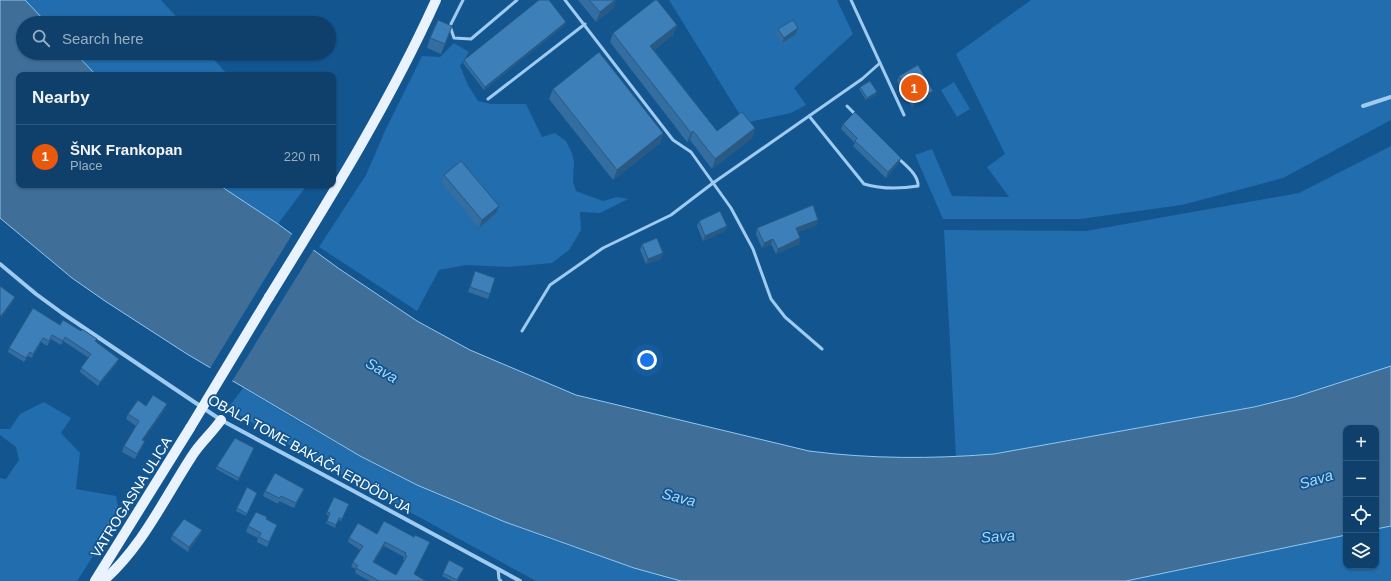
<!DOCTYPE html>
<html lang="en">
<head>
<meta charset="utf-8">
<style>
  :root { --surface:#0e406b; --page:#174771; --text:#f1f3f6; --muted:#9bafc1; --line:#2e597e; --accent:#ea580c }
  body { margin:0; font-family:Arial,sans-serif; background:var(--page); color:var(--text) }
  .controls { position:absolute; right:12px; bottom:12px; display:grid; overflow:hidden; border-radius:8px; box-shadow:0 1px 3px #0004 }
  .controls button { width:36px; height:36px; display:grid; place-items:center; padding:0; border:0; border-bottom:1px solid var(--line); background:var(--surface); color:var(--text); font:20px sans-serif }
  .you { position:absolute; left:647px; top:360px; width:14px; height:14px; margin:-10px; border:3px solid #fff; border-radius:50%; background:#1a73e8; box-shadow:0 0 0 6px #1a73e833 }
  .badge { display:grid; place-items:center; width:26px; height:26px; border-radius:50%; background:var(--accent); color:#fff; font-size:13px; font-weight:700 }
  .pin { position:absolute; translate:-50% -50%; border:2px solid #fff; box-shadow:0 1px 4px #0006 }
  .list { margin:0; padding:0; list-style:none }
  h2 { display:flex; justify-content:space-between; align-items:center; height:52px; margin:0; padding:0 16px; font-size:17px }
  h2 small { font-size:13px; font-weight:400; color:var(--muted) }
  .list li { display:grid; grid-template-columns:26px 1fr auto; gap:12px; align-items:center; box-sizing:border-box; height:64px; padding:0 16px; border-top:1px solid var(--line) }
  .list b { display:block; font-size:15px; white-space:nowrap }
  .list p { margin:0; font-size:13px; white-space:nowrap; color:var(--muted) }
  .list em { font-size:13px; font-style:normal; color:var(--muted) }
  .icon { flex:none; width:22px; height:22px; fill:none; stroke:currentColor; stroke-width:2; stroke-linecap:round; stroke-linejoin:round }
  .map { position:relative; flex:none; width:1391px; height:581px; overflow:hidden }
  .search { position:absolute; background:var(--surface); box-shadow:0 1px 3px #0004; left:16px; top:16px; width:320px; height:44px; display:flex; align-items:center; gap:10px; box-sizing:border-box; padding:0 14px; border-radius:22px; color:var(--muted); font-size:15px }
  .panel { position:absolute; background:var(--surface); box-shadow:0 1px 3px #0004; left:16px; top:72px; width:320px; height:116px; border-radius:8px }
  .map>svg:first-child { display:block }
  .green { fill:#226dad }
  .water { fill:#3f6e99; stroke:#90c8f4 }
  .pier { fill:#13558f }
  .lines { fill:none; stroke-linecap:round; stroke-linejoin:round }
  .lane { stroke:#9fcbf1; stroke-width:3 }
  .street { stroke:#9fcbf1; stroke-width:4 }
  .primary { stroke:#e9f3ff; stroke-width:10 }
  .primary-bridge { stroke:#e9f3ff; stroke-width:10 }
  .wall { fill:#346d9f; fill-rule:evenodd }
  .shaded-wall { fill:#2a5982 }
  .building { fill:#3c7fb9; stroke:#2a5982; fill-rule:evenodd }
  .labels { text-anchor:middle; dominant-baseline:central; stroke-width:3.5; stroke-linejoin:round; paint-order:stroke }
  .street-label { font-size:14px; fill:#fff; stroke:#13558f }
  .water-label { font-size:15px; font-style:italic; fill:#aad5f8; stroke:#13558f }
</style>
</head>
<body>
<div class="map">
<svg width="1391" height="581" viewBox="0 0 1391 581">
  <rect width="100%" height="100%" fill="#13558f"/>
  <g class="green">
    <polygon points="25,0 161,0 182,23 47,23"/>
    <polygon points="669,0 837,0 853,34 794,88 806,105 791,113 745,123"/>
    <polygon points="1031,0 1391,0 1391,120 1283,178 1182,205 1080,219 943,219 915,155 932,149 952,196 1009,197 987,167 1005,154 956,54"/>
    <polygon points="454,43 469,52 460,66 468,85 478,101 491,104 526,104 542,137 555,133 566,141 572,153 574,161 573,182 576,191 603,201 617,197 628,199 600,213 580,212 581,230 569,250 552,263 509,267 466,265 439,270 417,311 319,247 366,175 385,131 422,56 440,57"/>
    <polygon points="75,53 208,53 228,75 96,75"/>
    <polygon points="954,82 970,109 957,117 941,90"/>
    <polygon points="1391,146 1391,366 1295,397 1254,407 994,454 956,457 944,230 1086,231 1299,193"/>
    <polygon points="219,185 307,185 278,224"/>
    <path d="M 243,388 C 300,421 357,457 417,485 C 502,524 591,555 681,581 L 536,581 L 309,457 L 228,408 Z"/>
    <polygon points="44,402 71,418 61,433 80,453 76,489 116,496 118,506 102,542 77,581 0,581 0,478 6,479 19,460 16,447 0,435 0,429 10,429 20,414"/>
    <polygon points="1391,526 1391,581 1126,581 1346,535 1346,566 1376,566 1376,529"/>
  </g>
  <path class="water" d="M 0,0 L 25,0 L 47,23 L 23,23 L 23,53 L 75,53 L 96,75 L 19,75 L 19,185 L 219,185 L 278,224 L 338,268 L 417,321 L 470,350 L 576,395 L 809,451 C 870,459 933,459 994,454 L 1254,407 L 1295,397 L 1391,366 L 1391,526 L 1376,529 L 1376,428 L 1346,428 L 1346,535 L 1126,581 L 681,581 L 634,568 L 505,522 L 417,485 L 360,456 L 187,354 L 105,301 L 72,278 L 0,218 Z"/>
  <polygon class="pier" points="293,233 314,249 231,383 209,370"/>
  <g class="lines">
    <g class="lane">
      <polyline points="463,0 450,26 454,38 471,39 517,0"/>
      <polyline points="565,0 673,140 691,152 731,208 753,249 771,299 785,317 822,349"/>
      <polyline points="851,0 904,115"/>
      <polyline points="488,99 585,24"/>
      <polyline points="847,106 856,115"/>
      <path d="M 809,116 L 864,184 C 881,189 900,189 918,186 C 919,175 905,165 898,158"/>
      <polyline points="522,331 550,285 603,248 671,215 713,183 862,79 880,63"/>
      <polyline points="498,569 499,579 501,581"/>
    </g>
    <g class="street">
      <polyline points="1363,106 1391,97"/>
      <polyline points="0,264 36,294 62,313 221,420 348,488 520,581"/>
    </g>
    <g class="primary">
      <path d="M 269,297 C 329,200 389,104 436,0"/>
      <polyline points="95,581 190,428"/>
      <path d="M 103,581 C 142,547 164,499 192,456 C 200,443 212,433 221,420"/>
    </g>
    <polyline class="primary-bridge" points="190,428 269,297"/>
  </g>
  <g class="wall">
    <polygon points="578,0 616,0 613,8 596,22"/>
    <polygon points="565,25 484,90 463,63 464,60"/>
    <polygon points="677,25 673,35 654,50 717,131 755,128 752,138 712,169 690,140 687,142 610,42 613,33"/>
    <polygon points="798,28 796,34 782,43 776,34 778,29"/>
    <polygon points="448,36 441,54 427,48 430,38"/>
    <polygon points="899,76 931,96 912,107 897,81"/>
    <polygon points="860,87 876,95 866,100 859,89"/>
    <polygon points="553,89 663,133 660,143 613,180 549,99"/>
    <polygon points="843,124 901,158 899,163 886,178 853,146 855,143 841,129"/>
    <polygon points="444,175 496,213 479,228 442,183"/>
    <polygon points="699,221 725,231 703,241 697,226"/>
    <polygon points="817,225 798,232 800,238 799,244 776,254 771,244 762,248 756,234 757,228"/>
    <polygon points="642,244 663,253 661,259 646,264 640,250"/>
    <polygon points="475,271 495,278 488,299 468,292"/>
    <polygon points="60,325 96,341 117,363 98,386 80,372 81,368 89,358 63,341 61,345 51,339 47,346 41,342 32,358 28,356 24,362 8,352 9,348"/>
    <polygon points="146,406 165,409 143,440 143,446 135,459 122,452 124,446 136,426 126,419 128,414"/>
    <polygon points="253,451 238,481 216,469 217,466"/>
    <polygon points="304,489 302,494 294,508 279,501 278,504 263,496 265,491"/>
    <polygon points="257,493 246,516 236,511 237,508"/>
    <polygon points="348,506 341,521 338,520 335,528 326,523 329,516 326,514 327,512"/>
    <polygon points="266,520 275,530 267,547 257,542 258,538 246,532 248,526"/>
    <polygon points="202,530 200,535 188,552 171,540 172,535"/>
    <path d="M 377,534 L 428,546 L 414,574 L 426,581 L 370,581 L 355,573 L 356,569 L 351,567 L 353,562 L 360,550 L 348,542 L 349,538 ZM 384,546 L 404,557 L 403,560 L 405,560 L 396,575 L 374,562 Z"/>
    <polygon points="464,568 457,581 452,581 442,576 443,573"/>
  </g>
  <g class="shaded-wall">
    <polygon points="615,0 616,0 613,8 596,22 600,12"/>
    <polygon points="566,22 565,25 484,90 485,87"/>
    <polygon points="677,25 673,35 647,55 650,46"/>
    <polygon points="798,28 796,34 782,43 784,38"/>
    <polygon points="933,91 931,96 912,107 914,102"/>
    <polygon points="877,92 876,95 866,100 867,98"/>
    <polygon points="755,128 752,138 712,169 715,159"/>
    <polygon points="693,131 690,140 687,142 691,133"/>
    <polygon points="663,133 660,143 613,180 617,170"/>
    <polygon points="901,158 899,163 886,178 888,172"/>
    <polygon points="499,206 496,213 479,228 482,220"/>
    <polygon points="818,220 817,225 794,234 796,228"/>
    <polygon points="727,226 725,231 703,241 705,236"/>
    <polygon points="800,238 799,244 776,254 778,249"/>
    <polygon points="773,239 771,244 762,248 764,243"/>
    <polygon points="663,253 661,259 646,264 648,259"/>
    <polygon points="15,297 13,302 0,320 1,316"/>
    <polygon points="43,338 41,342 32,358 33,354"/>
    <polygon points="119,359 117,363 98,386 100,382"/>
    <polygon points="167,404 165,409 140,445 142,440"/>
    <polygon points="145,441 143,446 135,459 137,454"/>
    <polygon points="304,489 302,494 294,508 296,503"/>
    <polygon points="202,530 200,535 188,552 189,547"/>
    <polygon points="385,542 384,546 372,566 373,562"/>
  </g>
  <g class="building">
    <polygon points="539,0 549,0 566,22 485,87 464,60"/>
    <polygon points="589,0 615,0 600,12"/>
    <polygon points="655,0 657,0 677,25 650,46 717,131 742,112 755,128 715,159 693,131 691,133 613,33"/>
    <polygon points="438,20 452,26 445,44 430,38"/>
    <polygon points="793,20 798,28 784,38 778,29"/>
    <polygon points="599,52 663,133 617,170 553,89"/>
    <polygon points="918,65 933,91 914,102 899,76"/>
    <polygon points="870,81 877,92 867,98 860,87"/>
    <polygon points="855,112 901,158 888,172 855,141 857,138 843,124"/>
    <polygon points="461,161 499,206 482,220 444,175"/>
    <polygon points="813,205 818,220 796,228 800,238 778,249 773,239 764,243 757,228"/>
    <polygon points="720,211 727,226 705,236 699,221"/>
    <polygon points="657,238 663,253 648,259 642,244"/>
    <polygon points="475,271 495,278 490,294 470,287"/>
    <polygon points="0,286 15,297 1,316 0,315"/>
    <polygon points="33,308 60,325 63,320 81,331 82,329 97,339 95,341 119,359 100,382 81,368 91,354 65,337 63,341 52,335 49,341 43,338 33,354 30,352 26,358 9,348"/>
    <polygon points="153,395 167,404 142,440 145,441 137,454 124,446 139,421 128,414 138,400 146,406"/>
    <polygon points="235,438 254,448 239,478 217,466"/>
    <polygon points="275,473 304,489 296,503 281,496 279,498 265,491"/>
    <polygon points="247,487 257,493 247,514 237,508"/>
    <polygon points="334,497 349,504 342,519 339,518 336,525 327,521 330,513 327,512"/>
    <polygon points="256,512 267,517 266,519 277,525 269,542 259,537 261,533 248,526"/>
    <polygon points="184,519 202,530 189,547 172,535"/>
    <path d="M 384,521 L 414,537 L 415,535 L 430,542 L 414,574 L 426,581 L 379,581 L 356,568 L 358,566 L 353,562 L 363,546 L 349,538 L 358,523 L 377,534 ZM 385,542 L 406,553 L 405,555 L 407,556 L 396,575 L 373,562 Z"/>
    <polygon points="449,560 464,568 457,580 443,573"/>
  </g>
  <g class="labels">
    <g class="street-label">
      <text transform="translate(310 454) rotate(29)">OBALA TOME BAKAČA ERDÖDYJA</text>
      <text transform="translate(131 497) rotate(-58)">VATROGASNA ULICA</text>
    </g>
    <g class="water-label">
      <text transform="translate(382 370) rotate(31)">Sava</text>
      <text transform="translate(1316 479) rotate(-17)">Sava</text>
      <text transform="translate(679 497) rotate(15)">Sava</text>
      <text transform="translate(998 536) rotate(-4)">Sava</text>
    </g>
  </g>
</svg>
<div class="controls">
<button>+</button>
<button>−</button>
<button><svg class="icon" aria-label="locate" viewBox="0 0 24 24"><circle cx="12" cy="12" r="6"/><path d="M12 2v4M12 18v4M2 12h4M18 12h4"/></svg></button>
<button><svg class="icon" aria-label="layers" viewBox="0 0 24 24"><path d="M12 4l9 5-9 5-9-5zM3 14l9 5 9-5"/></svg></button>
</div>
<div class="you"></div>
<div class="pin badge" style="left:914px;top:88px">1</div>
<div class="search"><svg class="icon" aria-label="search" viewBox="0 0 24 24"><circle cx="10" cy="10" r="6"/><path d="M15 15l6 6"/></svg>Search here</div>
<section class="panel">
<h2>Nearby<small></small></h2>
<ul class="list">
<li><span class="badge">1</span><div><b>ŠNK Frankopan</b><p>Place</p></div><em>220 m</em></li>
</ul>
</section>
</div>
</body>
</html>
